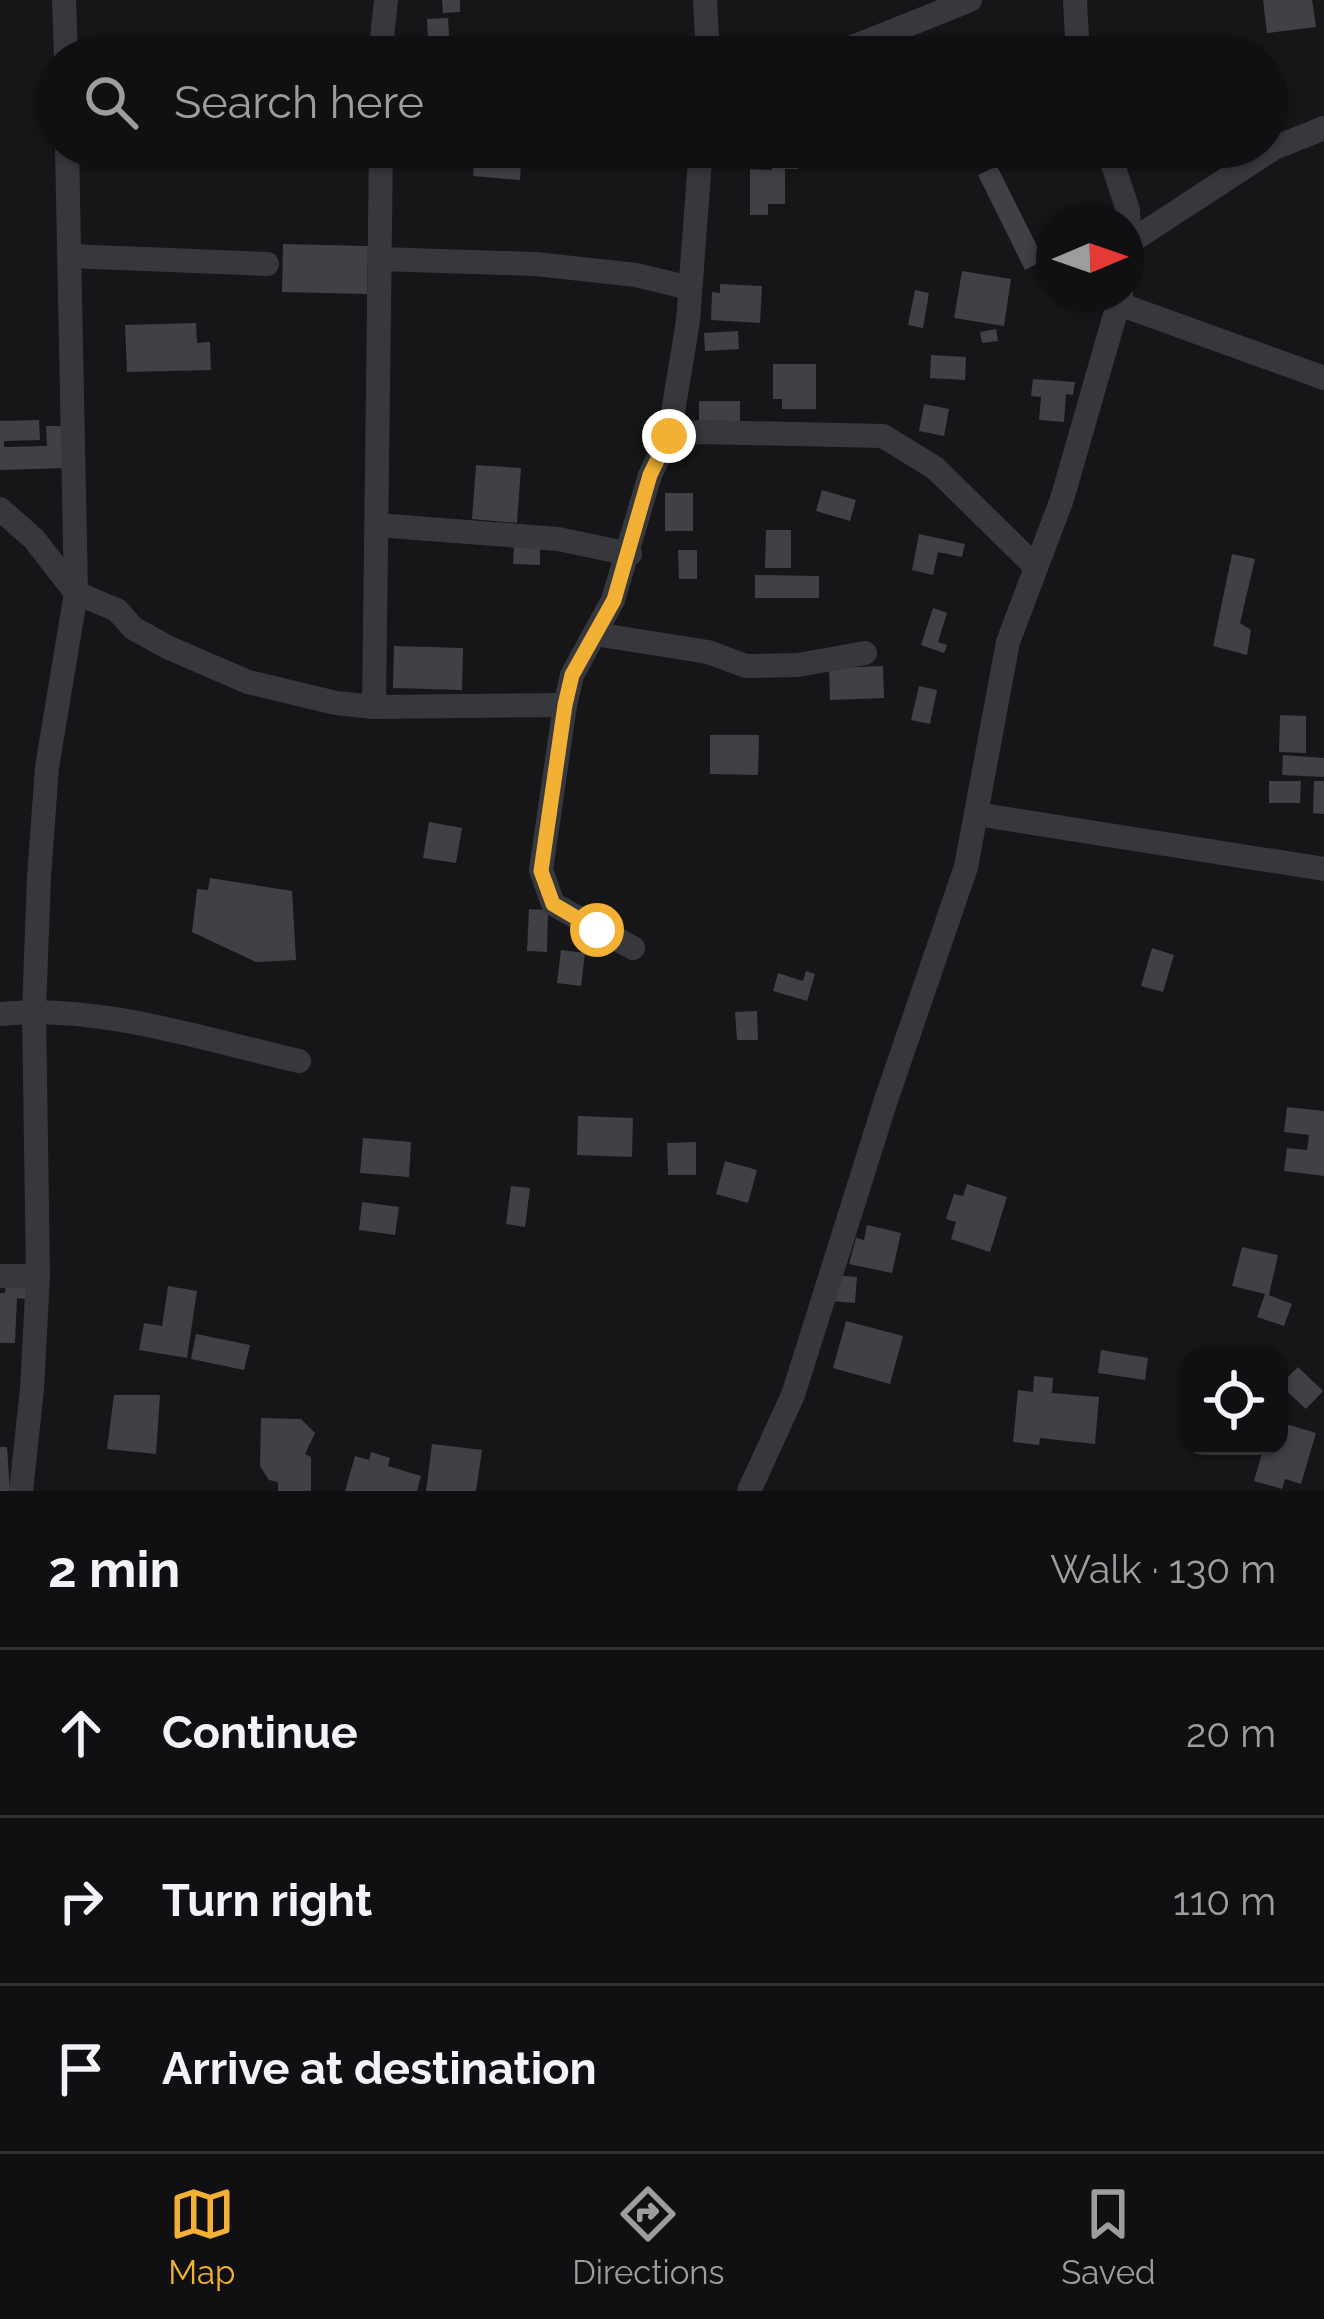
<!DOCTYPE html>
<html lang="en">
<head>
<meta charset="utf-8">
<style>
  :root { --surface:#101012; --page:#19191b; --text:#f1f3f6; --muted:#9c9d9f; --line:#303032; --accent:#f2b134 }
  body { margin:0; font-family:Raleway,sans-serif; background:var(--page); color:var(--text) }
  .controls { position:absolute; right:36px; bottom:36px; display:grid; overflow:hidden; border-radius:24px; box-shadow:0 3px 9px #0004 }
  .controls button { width:108px; height:108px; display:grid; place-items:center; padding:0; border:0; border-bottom:3px solid var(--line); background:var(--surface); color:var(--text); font:60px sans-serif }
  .compass { position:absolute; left:1036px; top:204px; width:108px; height:108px; border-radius:50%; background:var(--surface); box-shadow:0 3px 9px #0004; rotate:88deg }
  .stop { position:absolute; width:36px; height:36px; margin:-27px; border:9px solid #f2b134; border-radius:50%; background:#fff }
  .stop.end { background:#f2b134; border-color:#fff; box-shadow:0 3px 12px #0008 }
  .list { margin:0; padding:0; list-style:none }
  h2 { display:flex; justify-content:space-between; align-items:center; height:156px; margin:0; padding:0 48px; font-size:51px }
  h2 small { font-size:39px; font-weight:400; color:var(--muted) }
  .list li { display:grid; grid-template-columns:78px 1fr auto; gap:36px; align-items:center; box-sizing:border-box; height:168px; padding:0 48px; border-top:3px solid var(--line) }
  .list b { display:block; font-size:45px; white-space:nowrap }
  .list em { font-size:39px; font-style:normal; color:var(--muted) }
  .icon { flex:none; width:66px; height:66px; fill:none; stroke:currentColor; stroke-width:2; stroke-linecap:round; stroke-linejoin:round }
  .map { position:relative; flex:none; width:1324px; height:1491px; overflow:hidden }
  .search { position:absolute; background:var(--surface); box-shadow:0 3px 9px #0004; left:36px; right:36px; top:36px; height:132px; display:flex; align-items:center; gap:30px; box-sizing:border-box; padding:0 42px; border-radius:66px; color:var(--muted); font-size:45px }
  .sheet { height:660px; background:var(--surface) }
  nav { display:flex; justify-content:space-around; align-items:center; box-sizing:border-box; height:168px; border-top:3px solid var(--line); background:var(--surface); font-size:33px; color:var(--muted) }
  nav a { display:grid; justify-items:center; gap:6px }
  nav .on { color:var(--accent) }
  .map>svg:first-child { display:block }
  .building { fill:#404145 }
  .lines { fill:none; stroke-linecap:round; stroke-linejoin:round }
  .street { stroke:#37383d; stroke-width:24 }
  .route { stroke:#f2b134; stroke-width:15 }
</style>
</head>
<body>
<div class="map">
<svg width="1324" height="1491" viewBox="0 0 1324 1491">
  <rect width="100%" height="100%" fill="#161618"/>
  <g class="building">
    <polygon points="442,0 460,0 460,12 443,13"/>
    <polygon points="1263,0 1312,0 1316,27 1267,33"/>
    <polygon points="448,18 449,36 428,38 427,19"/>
    <polygon points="734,42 757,47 755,57 732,57"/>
    <polygon points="476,147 522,147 520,180 473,176"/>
    <polygon points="772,147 798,147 798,169 785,169 785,204 768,204 768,215 750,215 750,169 772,170"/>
    <polygon points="1148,147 1179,147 1180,151 1151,159"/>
    <polygon points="997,166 1044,260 1025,270 978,175"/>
    <polygon points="283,244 368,246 367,294 282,292"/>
    <polygon points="962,271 1011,279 1004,326 954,318"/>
    <polygon points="720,284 762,286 760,323 711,320 712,292 720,293"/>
    <polygon points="915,290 929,293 923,328 908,325"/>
    <polygon points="196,323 197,343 210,342 211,370 127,372 125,325"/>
    <polygon points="996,329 998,341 982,343 980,332"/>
    <polygon points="738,331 739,349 705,351 704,333"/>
    <polygon points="931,355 966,357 965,380 930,378"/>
    <polygon points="773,364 816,364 816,409 782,409 782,399 773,399"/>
    <polygon points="1033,379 1075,382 1073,395 1066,394 1064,422 1039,420 1041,397 1031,396"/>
    <rect x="699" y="401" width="41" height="21"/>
    <polygon points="924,404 949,409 944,436 919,431"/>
    <polygon points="39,420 40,440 4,441 4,447 47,446 46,426 68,426 69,468 0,470 0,421"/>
    <polygon points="476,465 521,468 517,523 472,519"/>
    <polygon points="822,490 856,500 850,521 816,511"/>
    <rect x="665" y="493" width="28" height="38"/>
    <polygon points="766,530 791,530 791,568 765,568"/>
    <polygon points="919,534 965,544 962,557 938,552 933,575 912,570"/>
    <polygon points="514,547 540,548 540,565 513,564"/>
    <polygon points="678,550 697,550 697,579 679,579"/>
    <polygon points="1232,554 1255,559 1240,623 1251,630 1247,655 1213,646"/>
    <polygon points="755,575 819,576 819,598 755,598"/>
    <polygon points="933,608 947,613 938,642 947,645 944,653 921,645"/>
    <polygon points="394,646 463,648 462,690 393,688"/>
    <polygon points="883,666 884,698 830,700 829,668"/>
    <polygon points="919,686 937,690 930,724 911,720"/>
    <polygon points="1280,715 1306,716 1306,753 1279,752"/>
    <polygon points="710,735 759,735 758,775 710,774"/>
    <polygon points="1283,755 1324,758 1324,777 1282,775"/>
    <polygon points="1269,781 1301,781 1300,803 1269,803"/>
    <polygon points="1314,781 1324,781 1324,814 1313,813"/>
    <polygon points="429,822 462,828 456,863 423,858"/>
    <polygon points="210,878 292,891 296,960 256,962 192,932 197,889 208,890"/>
    <polygon points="529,909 548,910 547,952 527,951"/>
    <polygon points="1152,948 1174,955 1163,992 1141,986"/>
    <polygon points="561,950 585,953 581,986 557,983"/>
    <polygon points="806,971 815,974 807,1001 773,991 778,973 803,981"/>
    <polygon points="757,1011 758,1040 737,1040 735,1012"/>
    <polygon points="1287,1107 1324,1111 1324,1176 1284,1171 1287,1148 1307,1150 1309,1135 1284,1132"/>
    <polygon points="578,1116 633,1118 632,1157 577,1155"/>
    <polygon points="363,1138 411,1142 409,1177 360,1173"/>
    <polygon points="696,1142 696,1175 668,1175 667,1143"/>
    <polygon points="725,1161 757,1170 748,1203 716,1194"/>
    <polygon points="967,1184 1007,1197 990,1252 951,1239 956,1222 946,1219 954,1194 963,1196"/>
    <polygon points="511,1186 530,1188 525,1227 506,1224"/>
    <polygon points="362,1202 399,1207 395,1235 359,1230"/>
    <polygon points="867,1225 901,1233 892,1273 849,1264 856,1238 864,1240"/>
    <polygon points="1242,1247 1278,1255 1269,1295 1292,1304 1284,1326 1257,1317 1265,1294 1232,1286"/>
    <polygon points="831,1275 857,1277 855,1303 830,1301"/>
    <polygon points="6,1280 27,1282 26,1299 17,1298 15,1343 0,1343 0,1293 5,1293"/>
    <polygon points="168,1286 197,1291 187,1358 139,1350 144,1323 162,1326"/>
    <polygon points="846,1321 903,1336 890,1384 833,1368"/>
    <polygon points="196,1334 250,1345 244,1370 191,1359"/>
    <polygon points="1101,1350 1148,1358 1145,1380 1098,1373"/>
    <polygon points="1298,1367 1323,1391 1306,1409 1280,1385"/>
    <polygon points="1034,1376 1053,1378 1052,1393 1099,1397 1095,1444 1040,1438 1039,1445 1013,1442 1018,1390 1033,1392"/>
    <polygon points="114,1395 160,1395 156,1454 107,1449"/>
    <polygon points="261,1418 301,1419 315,1433 305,1454 311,1457 311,1491 278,1491 278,1482 269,1480 260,1466"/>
    <polygon points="1279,1422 1316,1433 1301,1484 1285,1479 1282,1489 1254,1481 1264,1446 1279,1446"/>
    <polygon points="432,1444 482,1450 476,1491 426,1491"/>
    <polygon points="0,1447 7,1447 10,1491 0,1491"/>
    <polygon points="371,1452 390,1458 388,1466 421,1476 417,1491 345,1491 355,1456 369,1460"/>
  </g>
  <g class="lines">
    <g class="street">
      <polyline points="64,0 66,57"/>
      <polyline points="705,0 708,57"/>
      <polyline points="1075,0 1078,57"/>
      <polyline points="380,57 386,0"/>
      <polyline points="828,57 970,0"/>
      <polyline points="1107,147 1128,210 1130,242"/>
      <polyline points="70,256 267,264"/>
      <polyline points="380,259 536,264 636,275 690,288"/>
      <polyline points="1126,265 1130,242 1274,148 1324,128"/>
      <polyline points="1119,304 1324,378"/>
      <polyline points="669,436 688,321 701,147"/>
      <polyline points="0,509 34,539 76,593 117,610 133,628 167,647 248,682 336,703 374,707 565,705"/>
      <polyline points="377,525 558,539 630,554"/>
      <polyline points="595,634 708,652 746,666 798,665 865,653"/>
      <polyline points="374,707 381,147"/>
      <polyline points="976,814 1324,869"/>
      <polyline points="633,948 553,904 541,870 565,705 572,675 613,600 650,475 669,436 700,432 883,436 935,468 1036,567"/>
      <path d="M 0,1014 C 100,1004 202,1039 299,1061"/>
      <polyline points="0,1276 38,1276"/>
      <polyline points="21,1491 32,1389 38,1276 34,1010 39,877 47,767 76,593 67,147"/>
      <polyline points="749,1491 793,1395 885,1103 966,867 1008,642 1062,499 1121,294"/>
    </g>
  </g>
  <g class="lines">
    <polyline class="route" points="597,930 553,904 541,871 565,705 572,675 614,600 650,475 669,436"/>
  </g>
</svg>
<div class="controls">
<button><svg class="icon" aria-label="locate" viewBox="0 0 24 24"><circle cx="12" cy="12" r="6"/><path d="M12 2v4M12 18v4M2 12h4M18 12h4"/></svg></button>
</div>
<svg class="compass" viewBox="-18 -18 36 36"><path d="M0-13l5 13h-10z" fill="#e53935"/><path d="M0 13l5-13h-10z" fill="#9c9d9f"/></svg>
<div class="stop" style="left:597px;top:930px"></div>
<div class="stop end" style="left:669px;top:436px"></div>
<div class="search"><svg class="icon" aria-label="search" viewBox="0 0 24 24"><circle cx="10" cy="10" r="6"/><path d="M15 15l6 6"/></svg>Search here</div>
</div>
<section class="sheet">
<h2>2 min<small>Walk · 130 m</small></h2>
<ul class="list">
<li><svg class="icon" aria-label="ahead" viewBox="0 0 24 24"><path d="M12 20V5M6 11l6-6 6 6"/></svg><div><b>Continue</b></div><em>20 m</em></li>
<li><svg class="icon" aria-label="right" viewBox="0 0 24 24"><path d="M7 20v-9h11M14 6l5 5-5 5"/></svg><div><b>Turn right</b></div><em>110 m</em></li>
<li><svg class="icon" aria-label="arrive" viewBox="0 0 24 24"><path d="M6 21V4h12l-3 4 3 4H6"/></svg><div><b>Arrive at destination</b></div></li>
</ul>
</section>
<nav>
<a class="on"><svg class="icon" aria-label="map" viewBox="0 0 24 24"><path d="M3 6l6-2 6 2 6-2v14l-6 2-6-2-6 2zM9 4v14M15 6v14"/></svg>Map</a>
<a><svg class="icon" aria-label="directions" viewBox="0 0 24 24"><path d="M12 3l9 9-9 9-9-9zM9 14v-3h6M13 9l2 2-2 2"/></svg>Directions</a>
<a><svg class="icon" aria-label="saved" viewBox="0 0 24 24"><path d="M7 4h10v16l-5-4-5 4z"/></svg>Saved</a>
</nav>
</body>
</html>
